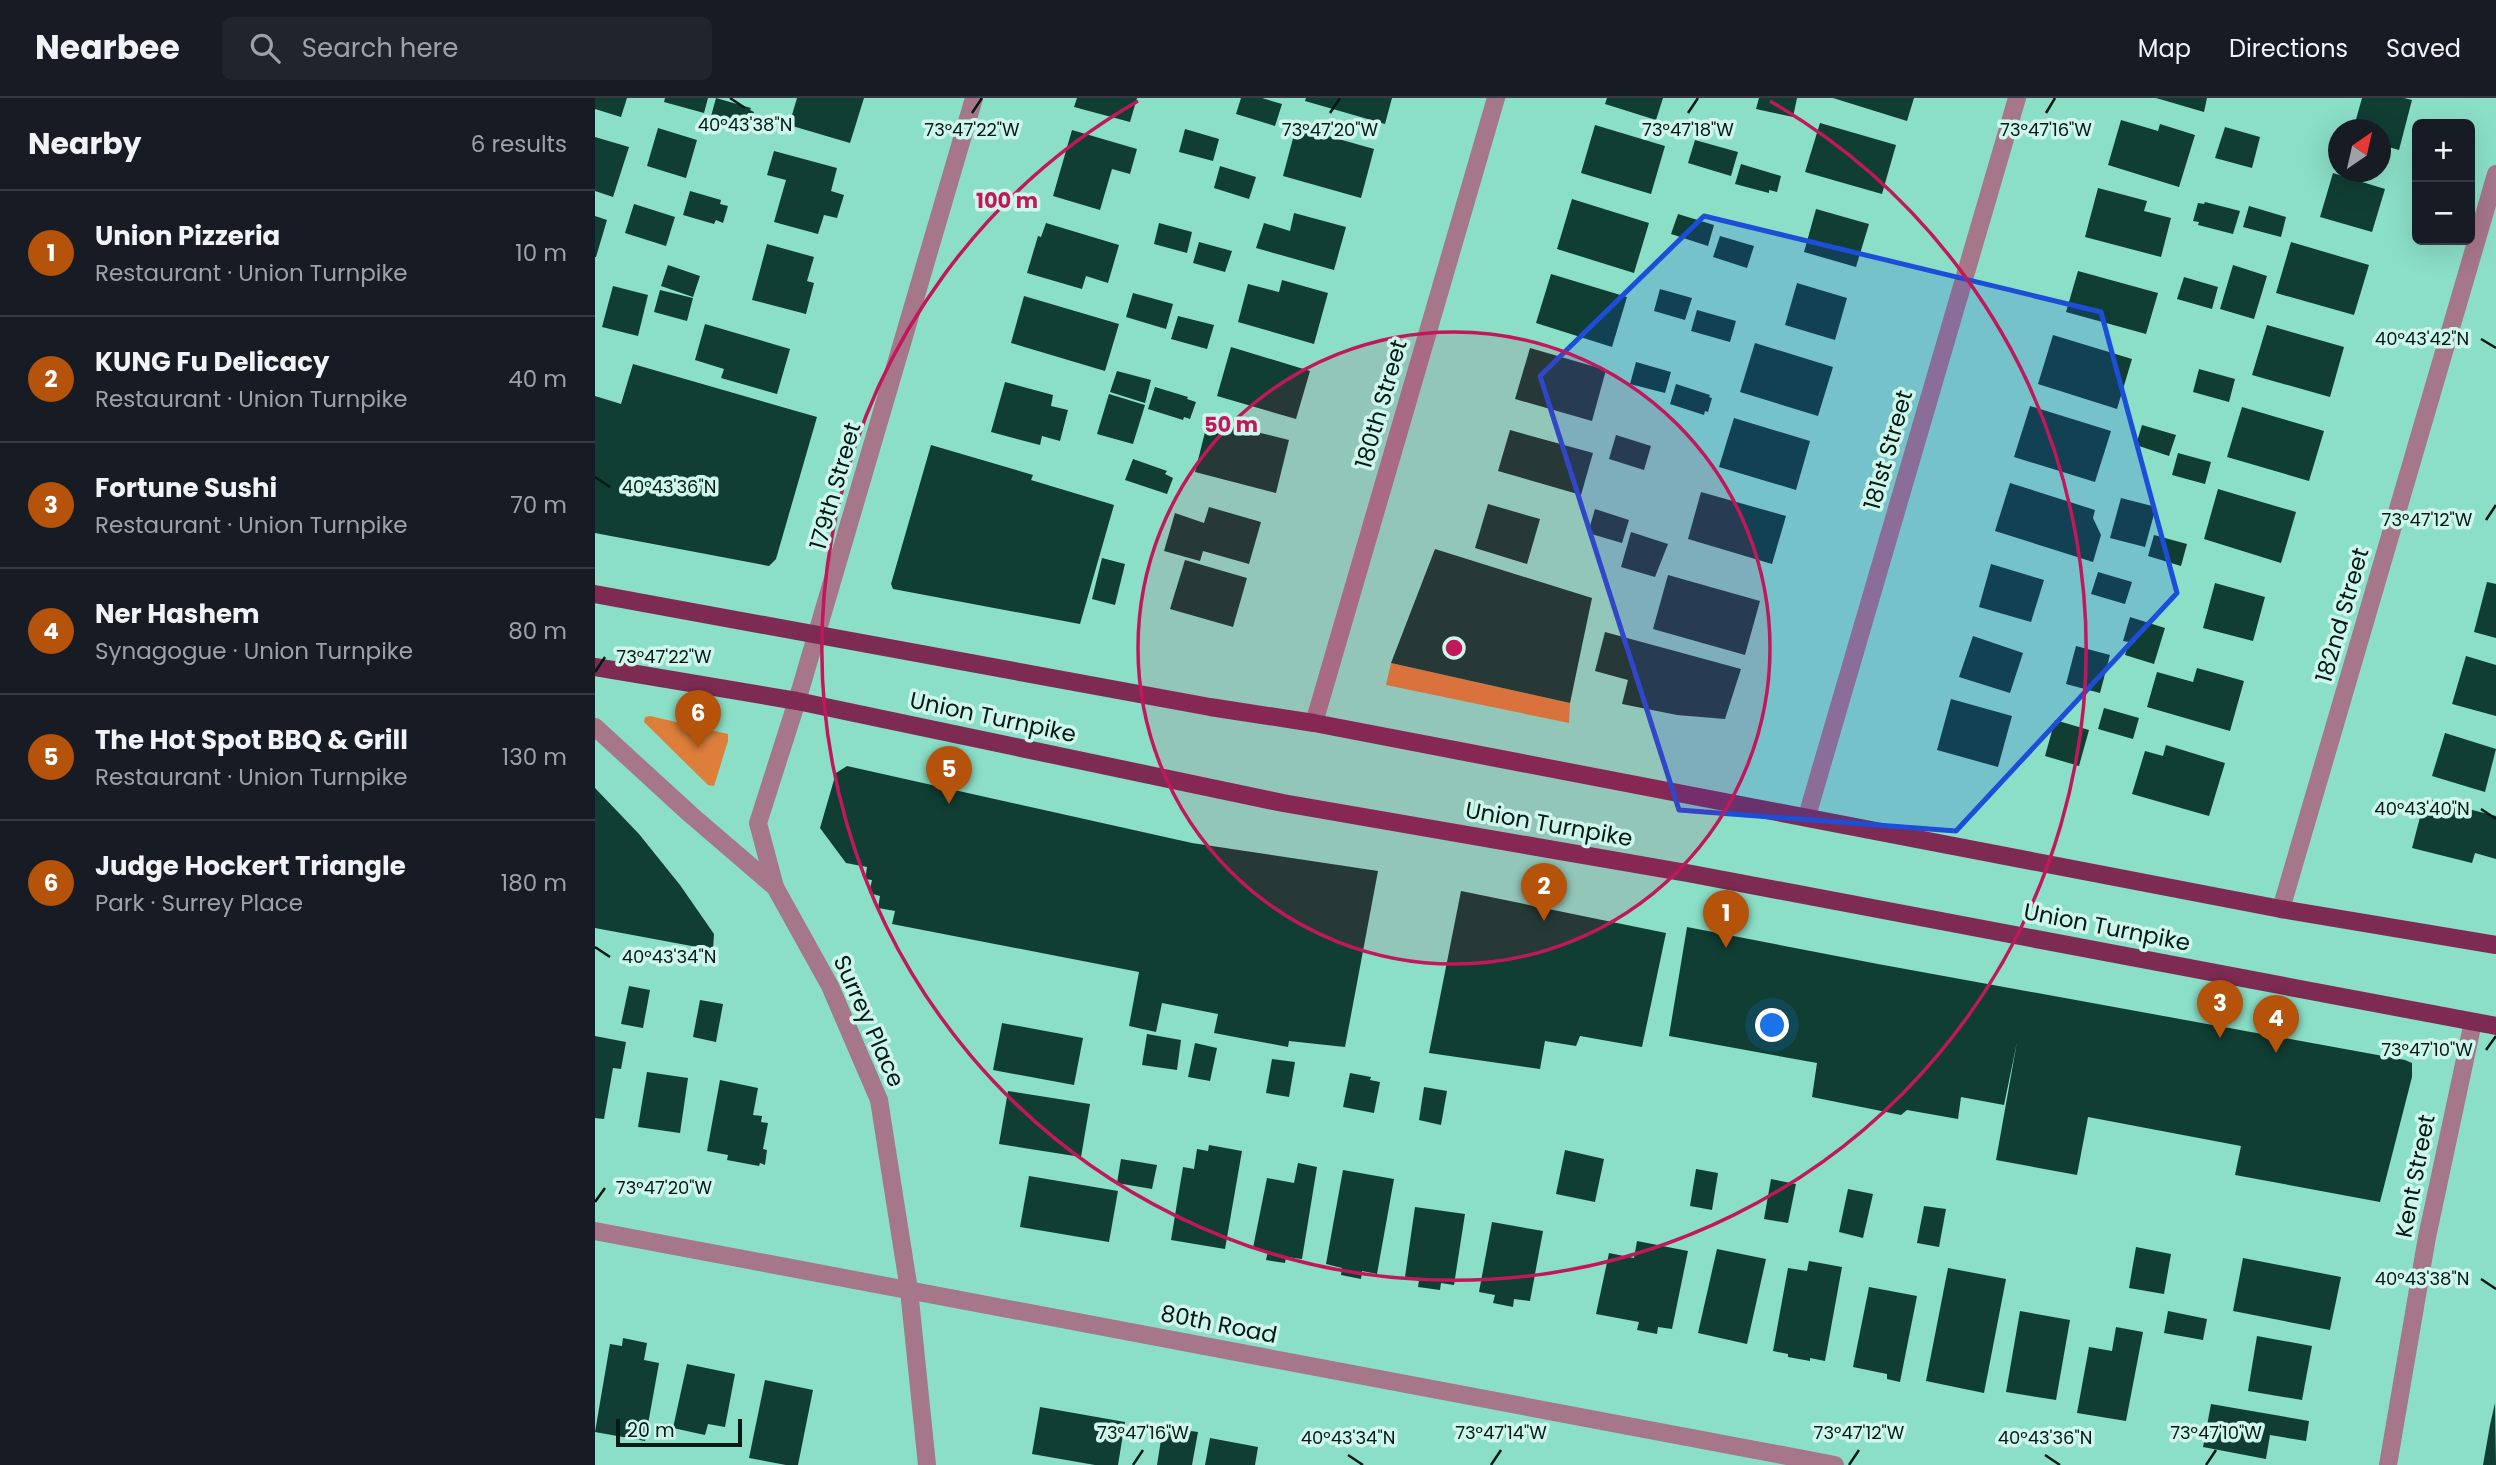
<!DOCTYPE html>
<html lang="en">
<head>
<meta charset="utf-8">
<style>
  :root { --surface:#171b24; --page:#20242c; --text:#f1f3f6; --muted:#9ea1a6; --line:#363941; --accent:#b45309 }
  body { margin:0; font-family:Poppins,sans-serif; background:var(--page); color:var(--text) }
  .controls { position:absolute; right:21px; top:21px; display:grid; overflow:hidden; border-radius:10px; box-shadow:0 7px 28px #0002 }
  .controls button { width:63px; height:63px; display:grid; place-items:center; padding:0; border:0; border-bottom:2px solid var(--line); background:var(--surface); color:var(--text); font:35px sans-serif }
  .compass { position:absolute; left:1733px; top:21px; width:63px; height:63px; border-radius:50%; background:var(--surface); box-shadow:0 7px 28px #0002; rotate:34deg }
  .scale { position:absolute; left:21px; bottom:18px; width:126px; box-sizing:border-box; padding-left:7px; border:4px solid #011a13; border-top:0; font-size:19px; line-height:24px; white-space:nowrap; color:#011a13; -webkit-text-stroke:5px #cff6ea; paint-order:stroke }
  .you { position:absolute; left:1178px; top:928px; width:24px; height:24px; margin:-18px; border:5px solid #fff; border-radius:50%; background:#1a73e8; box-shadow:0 0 0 10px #1a73e833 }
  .badge { display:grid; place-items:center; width:46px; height:46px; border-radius:50%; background:var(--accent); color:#fff; font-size:23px; font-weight:700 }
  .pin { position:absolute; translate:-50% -58px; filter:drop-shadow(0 2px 4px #0008) }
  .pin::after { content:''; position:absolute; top:37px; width:24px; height:21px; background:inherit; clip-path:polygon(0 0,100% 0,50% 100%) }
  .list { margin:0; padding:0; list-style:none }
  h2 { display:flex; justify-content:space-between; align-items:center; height:91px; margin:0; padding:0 28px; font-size:30px }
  h2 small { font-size:23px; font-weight:400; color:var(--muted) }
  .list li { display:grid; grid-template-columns:46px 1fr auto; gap:21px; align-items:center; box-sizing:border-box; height:126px; padding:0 28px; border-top:2px solid var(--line) }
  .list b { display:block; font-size:26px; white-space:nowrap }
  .list p { margin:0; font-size:23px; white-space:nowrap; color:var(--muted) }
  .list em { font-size:23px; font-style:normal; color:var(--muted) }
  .icon { flex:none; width:38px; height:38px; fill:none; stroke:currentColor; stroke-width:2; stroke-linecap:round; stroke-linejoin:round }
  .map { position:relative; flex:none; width:1901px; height:1367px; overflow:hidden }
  header { display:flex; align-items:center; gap:42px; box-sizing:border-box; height:98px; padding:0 35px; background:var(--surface); border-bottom:2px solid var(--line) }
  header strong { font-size:33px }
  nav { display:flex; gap:38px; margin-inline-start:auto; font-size:24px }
  .search { width:490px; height:63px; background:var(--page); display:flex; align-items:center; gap:18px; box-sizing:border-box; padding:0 24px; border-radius:10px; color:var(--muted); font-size:26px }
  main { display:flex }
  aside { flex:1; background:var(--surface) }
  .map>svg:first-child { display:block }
  .green { fill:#dd7f3b }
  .building { fill:#103e33 }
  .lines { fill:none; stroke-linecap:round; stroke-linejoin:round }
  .minor { stroke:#a67689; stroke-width:18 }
  .major { stroke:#7e2b53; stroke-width:18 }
  .marked { fill:#1d4ed8; fill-opacity:0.2; stroke:#1d4ed8; stroke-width:5; stroke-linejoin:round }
  .ticks { fill:none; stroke:#011a13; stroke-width:2.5 }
  .ring { fill:none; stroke:#c2185b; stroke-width:3.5 }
  .labels { text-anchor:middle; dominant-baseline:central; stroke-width:7; stroke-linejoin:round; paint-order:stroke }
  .street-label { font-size:23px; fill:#011a13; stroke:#cff6ea }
  .ticks-label { font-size:18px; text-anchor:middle; fill:#011a13; stroke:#cff6ea; stroke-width:7; stroke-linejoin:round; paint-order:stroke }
  .centre { fill:#c2185b; stroke:#cff6ea; stroke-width:3.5 }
  .ring-label { font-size:21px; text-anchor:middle; font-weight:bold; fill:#c2185b; stroke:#cff6ea; stroke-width:7; stroke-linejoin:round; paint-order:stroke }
</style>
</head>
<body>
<header>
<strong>Nearbee</strong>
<div class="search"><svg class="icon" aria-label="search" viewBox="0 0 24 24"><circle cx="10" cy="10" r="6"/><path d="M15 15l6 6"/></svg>Search here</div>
<nav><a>Map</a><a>Directions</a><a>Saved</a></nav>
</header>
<main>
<aside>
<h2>Nearby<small>6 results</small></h2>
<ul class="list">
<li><span class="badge">1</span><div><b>Union Pizzeria</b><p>Restaurant · Union Turnpike</p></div><em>10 m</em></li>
<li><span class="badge">2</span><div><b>KUNG Fu Delicacy</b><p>Restaurant · Union Turnpike</p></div><em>40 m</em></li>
<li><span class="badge">3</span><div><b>Fortune Sushi</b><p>Restaurant · Union Turnpike</p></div><em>70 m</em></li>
<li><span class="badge">4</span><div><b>Ner Hashem</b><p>Synagogue · Union Turnpike</p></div><em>80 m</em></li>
<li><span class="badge">5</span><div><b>The Hot Spot BBQ &amp; Grill</b><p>Restaurant · Union Turnpike</p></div><em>130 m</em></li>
<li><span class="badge">6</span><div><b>Judge Hockert Triangle</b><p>Park · Surrey Place</p></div><em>180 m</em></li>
</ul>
</aside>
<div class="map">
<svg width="1901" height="1367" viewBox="0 0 1901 1367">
  <rect width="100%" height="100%" fill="#8bdfc7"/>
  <g class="green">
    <polygon points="796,565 975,605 974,625 791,587"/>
    <polygon points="55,618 133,636 133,643 119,688 113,687 49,624 50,619"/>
  </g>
  <g class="building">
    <polygon points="0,0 32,0 26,19 0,11"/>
    <polygon points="70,0 113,0 109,15 69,4"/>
    <polygon points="121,0 156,10 155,12 159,14 153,33 115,22"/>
    <polygon points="202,0 269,0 255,45 194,27"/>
    <polygon points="482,0 542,0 535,24 479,9"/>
    <polygon points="646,0 667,0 687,6 680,28 641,16"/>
    <polygon points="711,0 797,0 790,26 710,3"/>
    <polygon points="1012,0 1068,0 1061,22 1010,6"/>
    <polygon points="1164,0 1202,0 1198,19 1161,11"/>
    <polygon points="1238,0 1319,0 1312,23"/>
    <polygon points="1561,0 1612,0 1609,14"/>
    <polygon points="1767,0 1809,0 1817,2 1804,52 1786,47 1786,32 1758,32"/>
    <polygon points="1526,22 1563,33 1565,26 1600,37 1584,89 1513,67"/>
    <polygon points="1225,25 1301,47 1287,96 1210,74"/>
    <polygon points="1000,27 1070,48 1056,96 986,75"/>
    <polygon points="701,29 779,51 766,100 688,78"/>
    <polygon points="1630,29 1665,39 1657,70 1620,60"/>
    <polygon points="63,30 102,42 91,80 52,68"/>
    <polygon points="590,31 624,41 618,63 584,54"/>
    <polygon points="477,32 542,51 535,76 517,71 505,112 458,98"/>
    <polygon points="0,39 34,49 18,99 0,93"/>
    <polygon points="1100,42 1143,54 1136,78 1093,65"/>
    <polygon points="179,53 242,70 236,93 249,97 242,120 229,117 223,136 179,124 191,82 172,77"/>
    <polygon points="1146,66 1186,78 1182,94 1174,92 1174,95 1140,86"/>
    <polygon points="625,68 661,79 654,101 619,90"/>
    <polygon points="1738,75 1790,91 1777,134 1725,119"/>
    <polygon points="1503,90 1552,103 1549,113 1576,120 1566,159 1490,139"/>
    <polygon points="95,93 126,102 125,106 133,108 128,125 121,122 119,126 88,117"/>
    <polygon points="977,101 1054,125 1039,175 962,151"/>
    <polygon points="1610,104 1645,113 1638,136 1603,127 1604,124 1598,123 1603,105 1609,106"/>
    <polygon points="39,106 80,119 71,148 30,135"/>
    <polygon points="1654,108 1691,119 1686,139 1648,129"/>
    <polygon points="1221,111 1274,126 1261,169 1209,154"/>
    <polygon points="699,115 751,129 739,172 661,150 669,125 695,133"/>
    <polygon points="1083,116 1119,127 1113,148 1076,136"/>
    <polygon points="0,118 12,122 1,159 0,159"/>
    <polygon points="451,125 524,147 513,185 491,178 487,191 432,175 443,138 446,139"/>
    <polygon points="564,125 597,134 592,155 559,146"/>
    <polygon points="1125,138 1159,148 1152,170 1118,159"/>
    <polygon points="604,144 637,153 630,174 598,165"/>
    <polygon points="1696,144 1774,167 1759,217 1681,195"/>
    <polygon points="172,146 219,159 212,183 219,185 211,216 157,202"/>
    <polygon points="73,167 105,178 98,199 66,188"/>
    <polygon points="1638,167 1672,178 1659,221 1625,211"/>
    <polygon points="1483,173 1563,195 1551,236 1471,214"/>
    <polygon points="956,176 1032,199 1017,249 941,225"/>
    <polygon points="1589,179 1623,189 1617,211 1582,201"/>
    <polygon points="687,182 733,195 719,246 643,224 653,186 684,194"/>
    <polygon points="1202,185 1252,200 1240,242 1190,227"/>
    <polygon points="18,188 53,197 43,238 7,229"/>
    <polygon points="1065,191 1097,200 1090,222 1059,213"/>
    <polygon points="65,192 98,200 92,223 59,214"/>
    <polygon points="538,195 578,206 571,231 531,219"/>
    <polygon points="429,198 524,226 510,273 416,245"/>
    <polygon points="1102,212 1141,223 1135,244 1096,233"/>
    <polygon points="583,218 619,227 612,251 576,241"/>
    <polygon points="110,226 195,251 182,296 126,280 129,271 100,262"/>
    <polygon points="1672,227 1749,249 1735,299 1657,277"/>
    <polygon points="1458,237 1537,261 1522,311 1443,286"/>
    <polygon points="1160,245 1238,269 1223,318 1145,294"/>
    <polygon points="636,249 715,273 701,321 622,298"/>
    <polygon points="935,250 1011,272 997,323 920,301"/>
    <polygon points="1041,264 1076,274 1070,295 1035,286"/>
    <polygon points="38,266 222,319 181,461 174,468 0,435 0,298 26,306"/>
    <polygon points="1604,271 1640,281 1634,304 1598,294"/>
    <polygon points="522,273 556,282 550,305 515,294"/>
    <polygon points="410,284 458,297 456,308 473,312 465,343 447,338 445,347 396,334"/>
    <polygon points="1081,286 1115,297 1114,299 1117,300 1113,314 1110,313 1109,317 1075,306"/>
    <polygon points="560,289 593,299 592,301 601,304 595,321 589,319 588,322 553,311"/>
    <polygon points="514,296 550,307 538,346 502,336"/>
    <polygon points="1435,308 1516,333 1500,384 1419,359"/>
    <polygon points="1647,309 1729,333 1714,383 1632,359"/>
    <polygon points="1139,320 1215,343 1201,392 1124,369"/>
    <polygon points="613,322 694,342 681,395 600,374"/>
    <polygon points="1547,327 1581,337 1574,358 1541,347"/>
    <polygon points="915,332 998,355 986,397 903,373"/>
    <polygon points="1021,337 1056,348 1049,372 1014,361"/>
    <polygon points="336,347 438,377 436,382 519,407 485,526 298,491 296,486"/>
    <polygon points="1583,355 1616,364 1610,386 1577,377"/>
    <polygon points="538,361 572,373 570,376 578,380 572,396 530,382"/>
    <polygon points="1415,385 1500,412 1498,420 1506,437 1498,464 1400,433"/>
    <polygon points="1623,391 1701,414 1686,465 1609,441"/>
    <polygon points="1106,394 1191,418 1177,466 1093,441"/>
    <polygon points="1526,400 1561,409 1550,449 1515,440"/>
    <polygon points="893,406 945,421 932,466 880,450"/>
    <polygon points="614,409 666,424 654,466 608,453 605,463 569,453 580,415 609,425"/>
    <polygon points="1000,411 1034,422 1027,445 993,435"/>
    <polygon points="1036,434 1073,446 1060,479 1026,469"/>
    <polygon points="1559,437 1592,446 1586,468 1553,458"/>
    <polygon points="840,451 997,500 975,605 796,565"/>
    <polygon points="507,460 530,466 520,507 497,501"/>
    <polygon points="590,462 652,480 638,529 575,511"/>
    <polygon points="1396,466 1449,482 1436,524 1384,509"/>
    <polygon points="1503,474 1537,484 1530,506 1496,496"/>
    <polygon points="1073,477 1165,503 1150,557 1058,531"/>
    <polygon points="1892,484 1901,486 1901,540 1879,534"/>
    <polygon points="1620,485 1670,499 1658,543 1608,530"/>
    <polygon points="1535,519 1570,530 1559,566 1530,557 1534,544 1528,543"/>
    <polygon points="1010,534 1146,571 1130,621 1082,617 1027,606 1033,582 1000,573"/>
    <polygon points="1378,538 1428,555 1415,595 1364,579"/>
    <polygon points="1481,548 1515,557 1505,595 1471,586"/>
    <polygon points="1871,558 1901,567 1901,618 1857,606"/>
    <polygon points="1602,570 1649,583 1635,633 1552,609 1562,574 1598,584"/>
    <polygon points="1356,601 1417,618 1403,669 1342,652"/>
    <polygon points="1509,610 1544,620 1538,641 1503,631"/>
    <polygon points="1460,622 1494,632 1484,668 1450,658"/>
    <polygon points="1850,635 1901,651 1890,694 1837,678"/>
    <polygon points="1571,647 1630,665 1614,718 1537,696 1550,653 1568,658"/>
    <polygon points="252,668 597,745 783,773 750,949 694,943 693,949 619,935 623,916 567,905 561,934 534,928 544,874 297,826 300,813 283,810 285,798 274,795 277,782 270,781 272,769 251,765 225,730 241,675"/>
    <polygon points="0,690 44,736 85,787 119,836 118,852 0,830"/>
    <polygon points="1830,700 1901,718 1901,761 1880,755 1877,765 1817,750"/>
    <polygon points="866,793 1071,835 1047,949 985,938 981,948 950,943 945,971 834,955"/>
    <polygon points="1092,829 1283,866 1810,962 1817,965 1817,979 1785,1104 1640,1077 1646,1048 1493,1019 1482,1077 1401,1062 1422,944 1409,1007 1366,999 1363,1021 1312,1012 1306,1017 1217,999 1222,965 1074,938"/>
    <polygon points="34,888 55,892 48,930 26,926"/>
    <polygon points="105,902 128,906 121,944 98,939"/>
    <polygon points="407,925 488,940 479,987 398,972"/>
    <polygon points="552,936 586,942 582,972 547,967"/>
    <polygon points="0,938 31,944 26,971 18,970 9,1021 0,1020"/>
    <polygon points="600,945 622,950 615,983 593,979"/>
    <polygon points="677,961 700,964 694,999 671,995"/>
    <polygon points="52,974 93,980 85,1035 43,1029"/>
    <polygon points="755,975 776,979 775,982 785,984 779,1015 748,1009"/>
    <polygon points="125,982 163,990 158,1017 167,1018 166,1024 173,1025 168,1051 172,1052 170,1067 165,1065 164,1068 132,1062 133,1057 112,1053"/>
    <polygon points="829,989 852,993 846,1027 824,1022"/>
    <polygon points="413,993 495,1006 486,1059 404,1046"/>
    <polygon points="614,1047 647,1053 630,1151 576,1142 588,1069 599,1071 602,1051 613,1053"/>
    <polygon points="970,1052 1009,1061 1000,1104 961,1096"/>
    <polygon points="526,1061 562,1067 557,1091 522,1085"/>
    <polygon points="703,1065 722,1069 707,1161 691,1159 690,1165 671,1162 673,1153 658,1150 672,1080 699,1085"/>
    <polygon points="1101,1071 1123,1075 1117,1112 1095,1108"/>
    <polygon points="748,1072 799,1081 782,1176 767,1173 766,1181 746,1177 747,1170 731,1166"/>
    <polygon points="434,1078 523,1093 514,1144 425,1129"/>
    <polygon points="1176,1081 1201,1086 1193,1125 1169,1121"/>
    <polygon points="1253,1091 1278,1096 1268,1140 1244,1134"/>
    <polygon points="1329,1108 1351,1111 1344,1149 1322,1145"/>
    <polygon points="820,1109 870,1116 859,1187 846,1185 845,1192 823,1189 824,1182 810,1179"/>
    <polygon points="897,1124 948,1133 935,1203 919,1201 918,1209 898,1205 900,1197 884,1194"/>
    <polygon points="1042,1143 1093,1153 1077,1231 1063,1229 1062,1236 1042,1232 1044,1224 1001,1216 1014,1155 1039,1160"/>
    <polygon points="1541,1149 1576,1156 1569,1196 1534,1190"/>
    <polygon points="1122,1151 1171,1161 1152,1246 1103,1235"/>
    <polygon points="1648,1160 1746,1179 1735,1232 1638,1213"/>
    <polygon points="1214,1163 1247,1169 1230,1263 1215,1260 1215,1263 1193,1259 1193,1256 1178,1253 1193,1170 1212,1173"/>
    <polygon points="1353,1170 1411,1181 1389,1295 1331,1283"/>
    <polygon points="1274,1189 1322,1198 1305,1284 1292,1281 1292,1276 1258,1269"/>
    <polygon points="1425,1213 1475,1222 1461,1302 1411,1294"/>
    <polygon points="1573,1213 1612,1221 1608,1242 1569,1235"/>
    <polygon points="1521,1229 1548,1234 1531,1323 1482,1315 1494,1249 1517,1253"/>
    <polygon points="1662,1238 1717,1248 1707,1302 1653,1293"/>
    <polygon points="28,1240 52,1245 49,1262 64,1265 50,1343 0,1334 15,1246 27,1248"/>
    <polygon points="92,1266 140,1276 130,1329 113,1326 110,1337 78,1330"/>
    <polygon points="170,1282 218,1292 203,1367 191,1367 154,1360"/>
    <polygon points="1900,1305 1901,1367 1888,1367 1895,1327"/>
    <polygon points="1616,1306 1714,1323 1711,1343 1675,1337 1671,1361 1608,1349"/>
    <polygon points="445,1309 530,1324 523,1367 500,1367 437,1356"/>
    <polygon points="568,1329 603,1334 597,1367 562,1367"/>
    <polygon points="615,1340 663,1349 660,1367 610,1367"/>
  </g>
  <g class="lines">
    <g class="minor">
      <polyline points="719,625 901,0"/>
      <polyline points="0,629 95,716 180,789 235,888 284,1002 314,1192 332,1367"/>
      <polyline points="1212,718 1422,0"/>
      <polyline points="180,789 163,725 202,603 379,0"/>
      <polyline points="1686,811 1901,76"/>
      <polyline points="0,1133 1240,1367"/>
      <polyline points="1793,1367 1832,1139 1878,924"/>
    </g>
    <g class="major">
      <polyline points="0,496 615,609 719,625 1686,811 1901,847"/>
      <polyline points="0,569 202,603 688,705 1092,775 1901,928"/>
    </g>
  </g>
  <path class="marked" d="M 1109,118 L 1506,214 L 1582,495 L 1361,733 L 1084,712 L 945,278 Z"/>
  <path class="ticks" d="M 135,0 L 150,10M 377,15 L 387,0M 735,15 L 745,0M 1093,15 L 1103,0M 1451,15 L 1460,0M 1886,241 L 1901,250M 0,379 L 15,389M 1891,422 L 1901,407M 0,574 L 10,559M 1886,711 L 1901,721M 0,849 L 15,859M 1891,952 L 1901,938M 0,1104 L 10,1090M 1886,1181 L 1901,1191M 753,1357 L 768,1367M 1450,1357 L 1465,1367M 538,1367 L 548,1352M 896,1367 L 906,1352M 1254,1367 L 1264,1352M 1611,1367 L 1621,1352"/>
  <circle cx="859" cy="550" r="316" fill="#c2185b" fill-opacity=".12"/>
  <g class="ring">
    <circle cx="859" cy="550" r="316"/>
    <path d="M1175 3A632 632 0 1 1 543 3"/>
  </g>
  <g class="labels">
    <g class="street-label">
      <text transform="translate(786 306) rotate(-74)">180th Street</text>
      <text transform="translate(1293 352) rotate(-74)">181st Street</text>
      <text transform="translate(240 388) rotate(-74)">179th Street</text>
      <text transform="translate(1747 517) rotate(-74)">182nd Street</text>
      <text transform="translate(398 619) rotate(12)">Union Turnpike</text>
      <text transform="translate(954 726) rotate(10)">Union Turnpike</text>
      <text transform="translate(1512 829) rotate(11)">Union Turnpike</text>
      <text transform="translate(274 923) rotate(66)">Surrey Place</text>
      <text transform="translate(1820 1078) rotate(-79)">Kent Street</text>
      <text transform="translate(624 1226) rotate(11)">80th Road</text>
    </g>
  </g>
  <g class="ticks-label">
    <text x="150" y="33">40°43'38"N</text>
    <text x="377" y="38">73°47'22"W</text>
    <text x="735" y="38">73°47'20"W</text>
    <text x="1093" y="38">73°47'18"W</text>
    <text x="1451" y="38">73°47'16"W</text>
    <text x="1827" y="247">40°43'42"N</text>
    <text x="74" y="395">40°43'36"N</text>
    <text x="1832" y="428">73°47'12"W</text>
    <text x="69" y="565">73°47'22"W</text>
    <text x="1827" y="717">40°43'40"N</text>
    <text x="74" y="865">40°43'34"N</text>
    <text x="1832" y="958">73°47'10"W</text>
    <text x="69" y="1096">73°47'20"W</text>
    <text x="1827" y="1187">40°43'38"N</text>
    <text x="548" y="1341">73°47'16"W</text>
    <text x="906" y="1341">73°47'14"W</text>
    <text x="1264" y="1341">73°47'12"W</text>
    <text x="1621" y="1341">73°47'10"W</text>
    <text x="753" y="1346">40°43'34"N</text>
    <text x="1450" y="1346">40°43'36"N</text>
  </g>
  <circle cx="859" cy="550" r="10" class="centre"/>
  <g class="ring-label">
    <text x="412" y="110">100 m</text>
    <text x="636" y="334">50 m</text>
  </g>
</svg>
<div class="controls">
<button>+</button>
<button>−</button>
</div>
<svg class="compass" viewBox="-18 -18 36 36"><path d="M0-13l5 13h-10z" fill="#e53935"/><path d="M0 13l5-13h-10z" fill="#9ea1a6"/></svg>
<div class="scale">20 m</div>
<div class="you"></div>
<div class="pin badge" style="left:1131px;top:850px">1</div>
<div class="pin badge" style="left:949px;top:823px">2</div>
<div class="pin badge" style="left:1625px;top:940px">3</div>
<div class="pin badge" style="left:1681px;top:955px">4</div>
<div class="pin badge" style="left:354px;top:706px">5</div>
<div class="pin badge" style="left:103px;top:650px">6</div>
</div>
</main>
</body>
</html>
